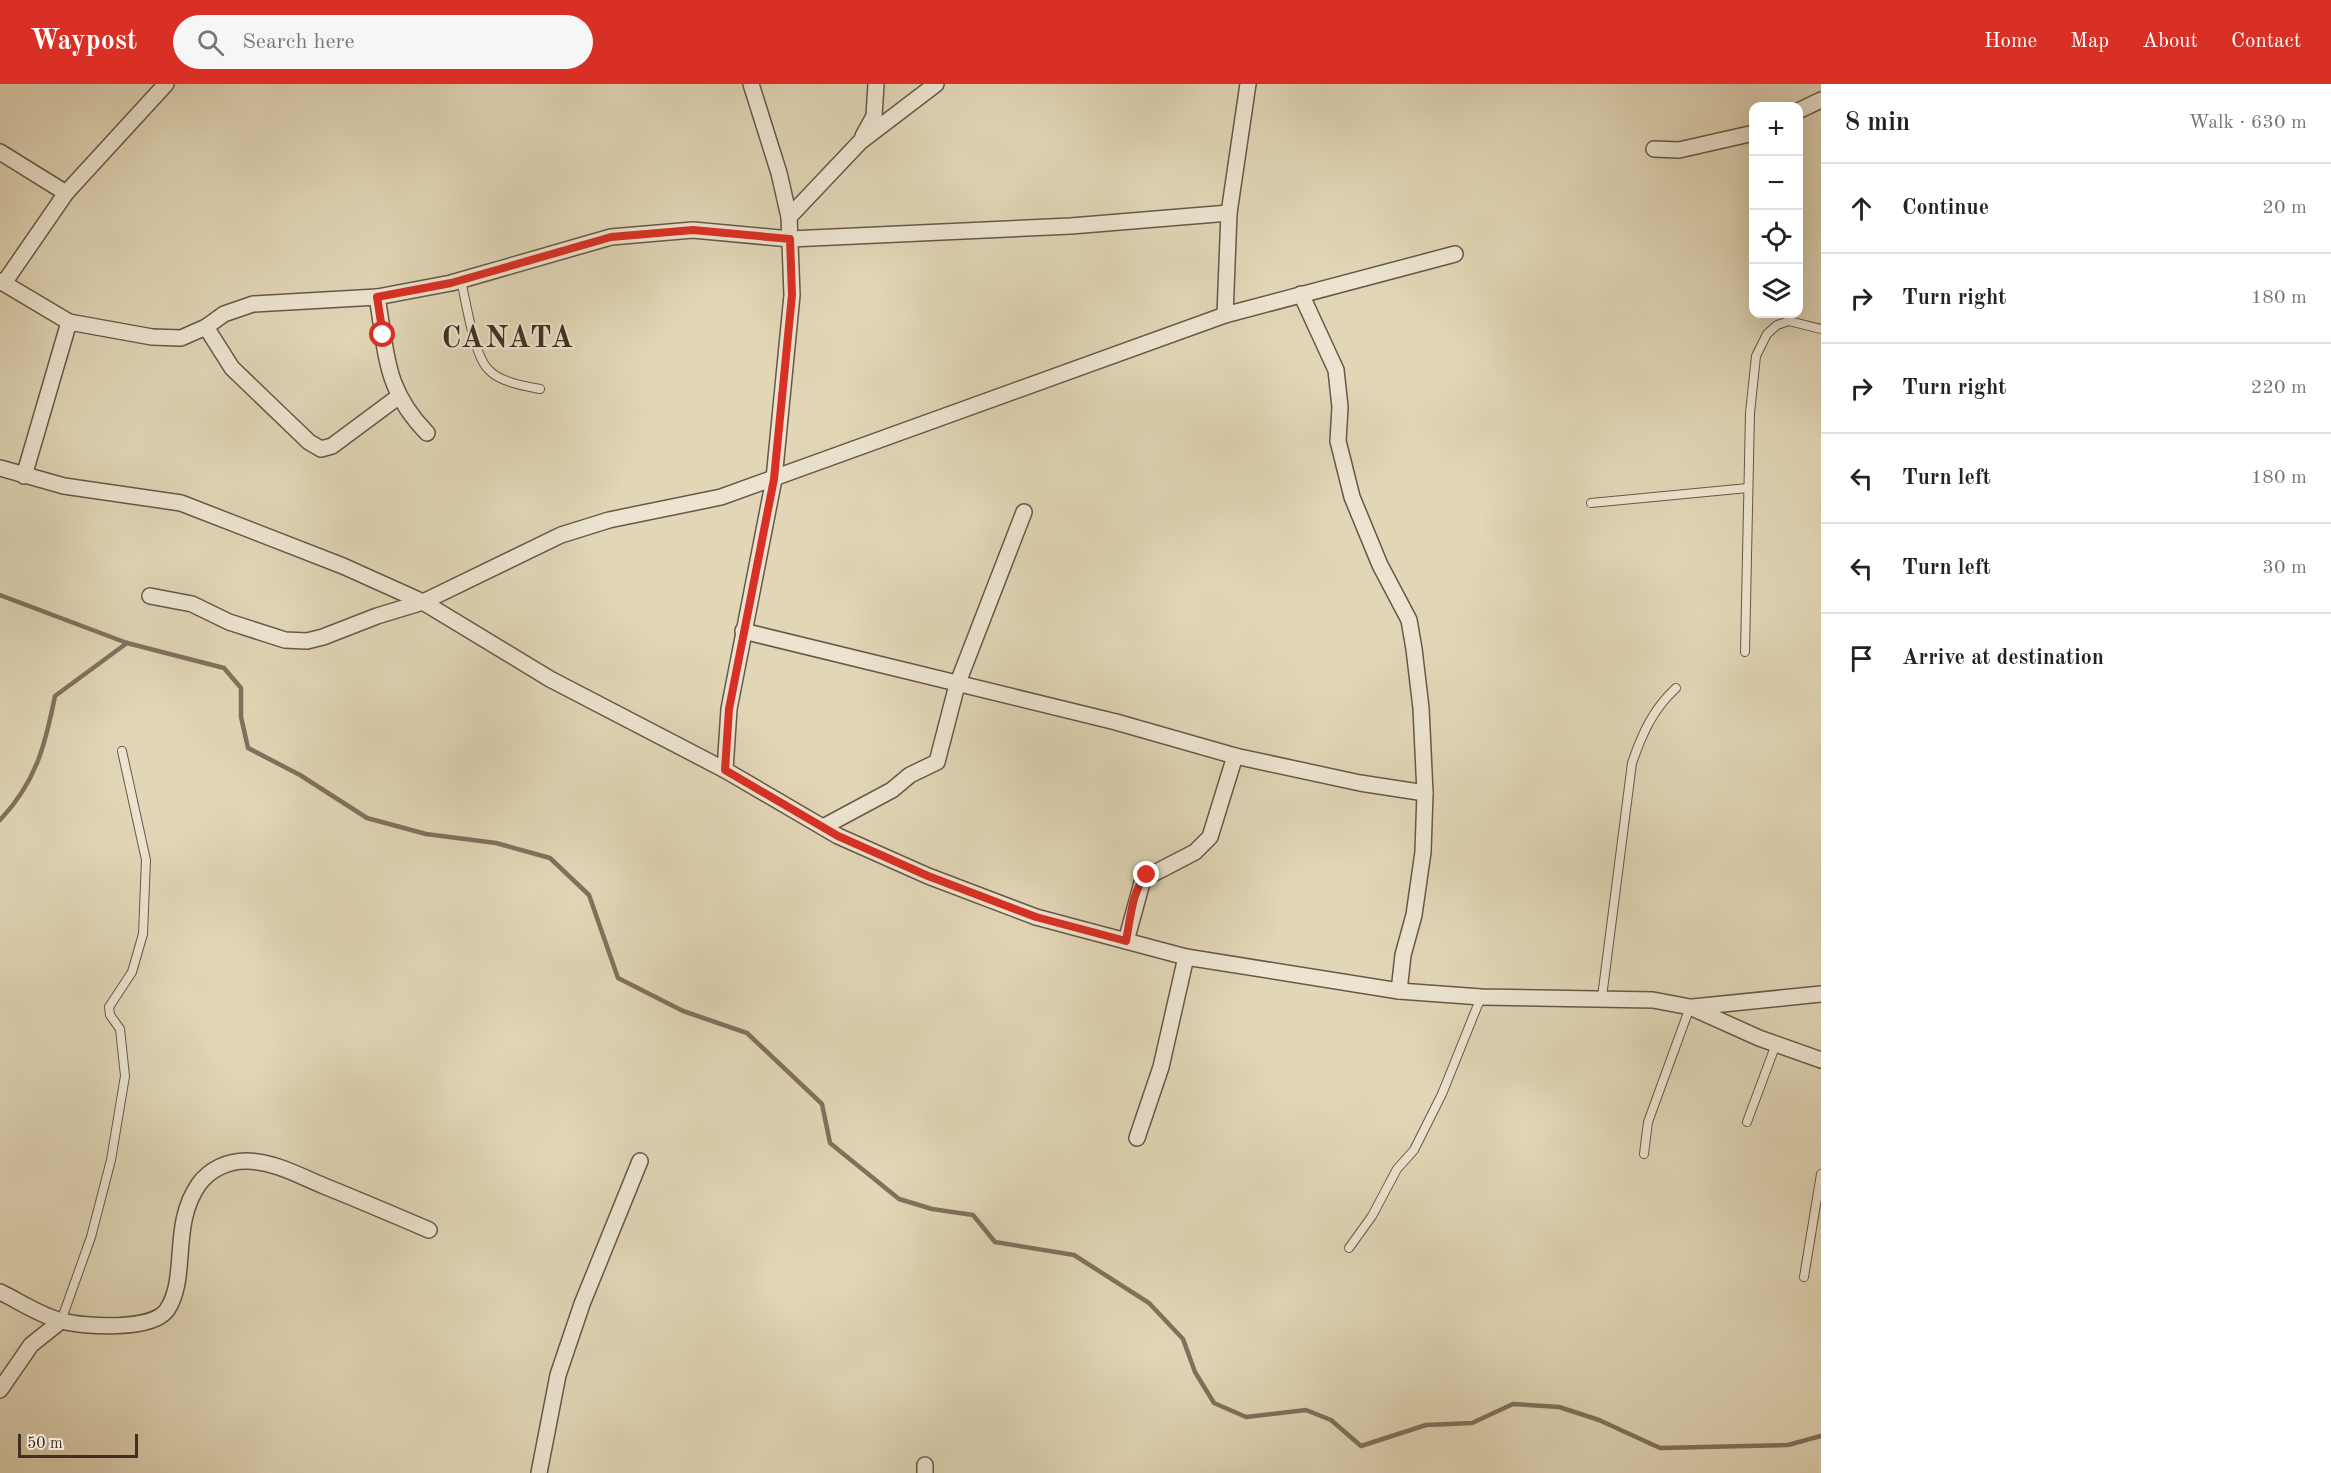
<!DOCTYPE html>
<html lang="en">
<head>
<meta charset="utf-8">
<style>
  :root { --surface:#fff; --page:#f6f6f6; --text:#222; --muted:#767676; --line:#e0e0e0; --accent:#d93025 }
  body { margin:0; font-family:"Old Standard TT",serif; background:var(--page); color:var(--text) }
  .controls { position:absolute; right:18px; top:18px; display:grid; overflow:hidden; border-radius:12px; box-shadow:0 6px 24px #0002 }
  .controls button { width:54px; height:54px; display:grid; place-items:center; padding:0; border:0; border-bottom:2px solid var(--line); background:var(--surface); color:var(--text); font:30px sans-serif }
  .scale { position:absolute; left:18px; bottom:15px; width:120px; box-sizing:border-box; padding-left:6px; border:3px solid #402e23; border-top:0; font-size:16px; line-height:21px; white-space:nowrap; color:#402e23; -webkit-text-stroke:4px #ece4d0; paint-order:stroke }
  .stop { position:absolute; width:18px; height:18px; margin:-14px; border:4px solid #d93025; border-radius:50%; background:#fff }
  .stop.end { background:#d93025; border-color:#fff; box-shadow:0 2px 6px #0008 }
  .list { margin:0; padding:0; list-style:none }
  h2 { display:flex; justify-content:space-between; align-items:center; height:78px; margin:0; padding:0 24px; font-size:26px }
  h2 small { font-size:20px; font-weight:400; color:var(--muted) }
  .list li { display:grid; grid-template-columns:39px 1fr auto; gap:18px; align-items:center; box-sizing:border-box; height:90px; padding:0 24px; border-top:2px solid var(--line) }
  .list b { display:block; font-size:22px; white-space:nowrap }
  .list em { font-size:20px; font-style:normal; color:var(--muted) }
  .icon { flex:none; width:33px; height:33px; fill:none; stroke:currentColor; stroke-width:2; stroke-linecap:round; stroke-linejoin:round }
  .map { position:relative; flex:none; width:1821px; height:1389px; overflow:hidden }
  header { display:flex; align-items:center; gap:36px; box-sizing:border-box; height:84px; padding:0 30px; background:var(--accent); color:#fff }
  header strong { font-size:28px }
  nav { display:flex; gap:33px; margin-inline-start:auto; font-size:21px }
  .search { width:420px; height:54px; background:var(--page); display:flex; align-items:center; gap:15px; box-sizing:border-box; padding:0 21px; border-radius:33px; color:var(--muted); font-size:22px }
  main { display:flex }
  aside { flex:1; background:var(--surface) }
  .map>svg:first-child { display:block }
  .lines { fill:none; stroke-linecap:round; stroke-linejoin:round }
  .stream { stroke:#80715d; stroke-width:4.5 }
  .lane-casing { stroke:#685848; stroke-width:10 }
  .street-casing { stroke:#685848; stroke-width:18 }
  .lane { stroke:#ece4d0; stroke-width:8 }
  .street { stroke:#ece4d0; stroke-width:15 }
  .route { stroke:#d93025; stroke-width:8 }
  .labels { text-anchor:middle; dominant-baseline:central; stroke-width:4.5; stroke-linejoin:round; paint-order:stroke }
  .district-label { font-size:30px; font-weight:bold; letter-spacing:1.5px; fill:#402e23; stroke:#ece4d0 }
</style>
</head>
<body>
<header>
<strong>Waypost</strong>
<div class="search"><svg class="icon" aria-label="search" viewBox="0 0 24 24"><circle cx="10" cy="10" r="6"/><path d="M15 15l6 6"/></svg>Search here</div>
<nav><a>Home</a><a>Map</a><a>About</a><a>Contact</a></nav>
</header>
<main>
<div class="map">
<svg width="1821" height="1389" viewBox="0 0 1821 1389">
  <rect width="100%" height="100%" fill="#e1d6b6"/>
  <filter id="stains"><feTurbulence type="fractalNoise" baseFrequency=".00333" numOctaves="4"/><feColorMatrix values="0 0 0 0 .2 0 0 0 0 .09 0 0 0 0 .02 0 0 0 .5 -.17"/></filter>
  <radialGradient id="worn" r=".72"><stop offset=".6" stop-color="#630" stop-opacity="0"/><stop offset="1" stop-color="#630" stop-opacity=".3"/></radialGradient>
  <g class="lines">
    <g class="stream">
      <polyline points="0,511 127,559 224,584 241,604 241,633 248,664 300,691 367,734 426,750 496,759 550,774 589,811 618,894 683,927 747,949 822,1020 830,1059 899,1115 932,1125 973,1131 995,1158 1074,1171 1149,1219 1183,1255 1195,1288 1214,1319 1246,1333 1306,1326 1331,1336 1361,1362 1426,1341 1472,1339 1513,1320 1559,1323 1599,1336 1660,1364 1788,1361 1821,1352"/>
      <path d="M 0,736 C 36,698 45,662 55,612 L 127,559"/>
    </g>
    <g class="lane-casing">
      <g id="lane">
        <path d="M 461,196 C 466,218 474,271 488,285 C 499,298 524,302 540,305"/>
        <polyline points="1591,419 1748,404"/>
        <polyline points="1745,568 1750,329 1756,272 1767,250 1777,241 1789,237 1821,245"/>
        <path d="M 1602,913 L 1632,679 C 1642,650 1653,625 1676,604"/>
        <polyline points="1747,1038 1776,960"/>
        <polyline points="1644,1070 1648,1038 1690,923"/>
        <polyline points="1349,1164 1372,1132 1397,1085 1414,1066 1442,1010 1481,913"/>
        <polyline points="1804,1193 1821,1090"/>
        <polyline points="61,1237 91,1153 111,1076 125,992 120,945 110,931 109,923 132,888 143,850 146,776 122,667"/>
      </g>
    </g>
    <g class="street-casing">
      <g id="street">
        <polyline points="751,0 779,89 789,133 792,211 774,395 729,625 725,686 838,752 928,792 1036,833 1186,873 1399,907 1481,913 1653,916 1690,923 1759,954 1821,976"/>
        <polyline points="1798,27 1821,16"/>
        <polyline points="863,52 874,32 876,0"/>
        <polyline points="1654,65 1679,66 1754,49"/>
        <polyline points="0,68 66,109"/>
        <polyline points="789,133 860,58 936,0"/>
        <polyline points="0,197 69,238 152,253 181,254 206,243 224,230 253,220 377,213 451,199 611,153 693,146 790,155 1071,142 1229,129"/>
        <polyline points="4,199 66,109 166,0"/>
        <polyline points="1301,210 1336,286 1340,323 1338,357 1352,413 1380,481 1409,536 1414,565 1421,624 1425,709 1423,768 1414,831 1403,871 1399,907"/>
        <path d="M 377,213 C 387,270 384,305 427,349"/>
        <polyline points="1225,231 1229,129 1248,0"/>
        <polyline points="206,243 232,284 309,358 321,365 332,362 398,313"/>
        <polyline points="0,384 64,402 181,419 343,482 423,518 550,595 725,686"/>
        <polyline points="24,392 69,238"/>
        <polyline points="150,512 192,520 229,538 285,556 307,557 323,553 377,532 423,518 561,451 609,436 721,413 1225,231 1455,170"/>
        <polyline points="743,547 1116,638 1235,672 1360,699 1425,709"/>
        <polyline points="823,743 892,706 910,691 937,678 957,601 1024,428"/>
        <polyline points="1126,857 1143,795 1195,768 1210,753 1235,672"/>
        <polyline points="1693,923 1821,910"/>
        <polyline points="1137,1054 1161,983 1186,873"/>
        <path d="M 0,1208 C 19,1217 41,1232 62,1237 C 85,1243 152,1247 167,1226 C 189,1193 170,1141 199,1100 C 210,1085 228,1077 246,1077 C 273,1077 300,1092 324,1102 C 359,1116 394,1131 429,1146"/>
        <polyline points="0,1306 31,1261 61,1237"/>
        <polyline points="539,1389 558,1291 582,1220 640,1077"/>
        <polyline points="925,1389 925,1381"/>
      </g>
    </g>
    <use href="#lane" class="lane"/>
    <use href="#street" class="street"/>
  </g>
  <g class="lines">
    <path class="route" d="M 383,251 L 377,213 L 451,199 L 611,153 L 693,146 L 790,155 L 792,211 L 774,395 L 729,625 L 725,686 L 838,752 L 928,792 L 1036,833 L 1126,857 C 1130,838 1132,804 1147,791"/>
  </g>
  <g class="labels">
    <g class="district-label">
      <text x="508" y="255">CANATA</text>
    </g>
  </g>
  <rect width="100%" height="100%" filter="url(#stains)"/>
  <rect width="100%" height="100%" fill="url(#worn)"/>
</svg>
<div class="controls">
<button>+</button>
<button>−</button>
<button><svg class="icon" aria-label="locate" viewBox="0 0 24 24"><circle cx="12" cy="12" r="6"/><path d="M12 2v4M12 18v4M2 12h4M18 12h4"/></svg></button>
<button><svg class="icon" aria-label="layers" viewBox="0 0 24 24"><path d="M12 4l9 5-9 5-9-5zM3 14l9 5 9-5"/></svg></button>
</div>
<div class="scale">50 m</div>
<div class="stop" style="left:383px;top:251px"></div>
<div class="stop end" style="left:1147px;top:791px"></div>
</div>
<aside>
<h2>8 min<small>Walk · 630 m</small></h2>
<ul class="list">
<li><svg class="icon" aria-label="ahead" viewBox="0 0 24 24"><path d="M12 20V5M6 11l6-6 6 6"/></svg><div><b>Continue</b></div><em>20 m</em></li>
<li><svg class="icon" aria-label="right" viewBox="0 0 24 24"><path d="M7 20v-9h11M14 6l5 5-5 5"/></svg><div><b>Turn right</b></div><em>180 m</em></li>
<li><svg class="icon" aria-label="right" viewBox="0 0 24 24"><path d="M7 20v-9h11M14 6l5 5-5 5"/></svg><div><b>Turn right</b></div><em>220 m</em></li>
<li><svg class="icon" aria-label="left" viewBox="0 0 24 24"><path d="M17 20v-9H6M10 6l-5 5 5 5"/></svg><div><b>Turn left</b></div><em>180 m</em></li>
<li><svg class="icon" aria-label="left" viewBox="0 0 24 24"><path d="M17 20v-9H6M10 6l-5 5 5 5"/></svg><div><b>Turn left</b></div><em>30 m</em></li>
<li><svg class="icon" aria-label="arrive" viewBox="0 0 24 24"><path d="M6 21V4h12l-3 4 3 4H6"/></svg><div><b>Arrive at destination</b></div></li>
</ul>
</aside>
</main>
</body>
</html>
